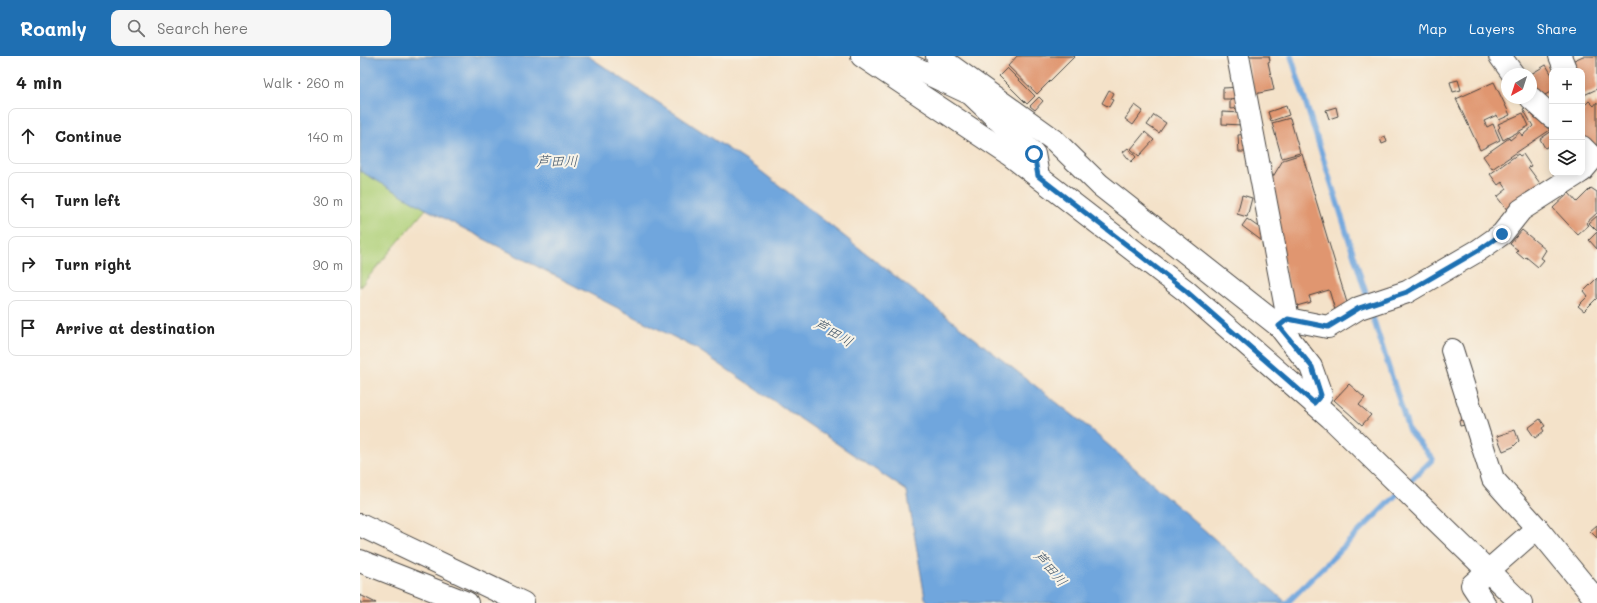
<!DOCTYPE html>
<html lang="en">
<head>
<meta charset="utf-8">
<style>
  :root { --surface:#fff; --page:#f6f6f6; --text:#222; --muted:#767676; --line:#e0e0e0; --accent:#1f6fb2 }
  body { margin:0; font-family:Mali,"Klee One",sans-serif; background:var(--page); color:var(--text) }
  .controls { position:absolute; right:12px; top:12px; display:grid; overflow:hidden; border-radius:8px; box-shadow:0 2px 10px #0003 }
  .controls button { width:36px; height:36px; display:grid; place-items:center; padding:0; border:0; border-bottom:1px solid var(--line); background:var(--surface); color:var(--text); font:20px sans-serif }
  .compass { position:absolute; left:1141px; top:12px; width:36px; height:36px; border-radius:50%; background:var(--surface); box-shadow:0 2px 10px #0003; rotate:219deg }
  .stop { position:absolute; width:12px; height:12px; margin:-9px; border:3px solid #1f6fb2; border-radius:50%; background:#fff }
  .stop.end { background:#1f6fb2; border-color:#fff; box-shadow:0 1px 4px #0008 }
  .list { margin:0; padding:0; list-style:none }
  h2 { display:flex; justify-content:space-between; align-items:center; height:52px; margin:0; padding:0 16px; font-size:17px }
  h2 small { font-size:13px; font-weight:400; color:var(--muted) }
  .list li { display:grid; grid-template-columns:26px 1fr auto; gap:12px; align-items:center; box-sizing:border-box; height:56px; margin:0 8px 8px; padding:0 8px; border:1px solid var(--line); border-radius:8px }
  .list b { display:block; font-size:15px; white-space:nowrap }
  .list em { font-size:13px; font-style:normal; color:var(--muted) }
  .icon { flex:none; width:22px; height:22px; fill:none; stroke:currentColor; stroke-width:2; stroke-linecap:round; stroke-linejoin:round }
  .map { position:relative; flex:none; width:1237px; height:547px; overflow:hidden }
  header { display:flex; align-items:center; gap:24px; box-sizing:border-box; height:56px; padding:0 20px; background:var(--accent); color:#fff }
  header strong { font-size:19px }
  nav { display:flex; gap:22px; margin-inline-start:auto; font-size:14px }
  .search { width:280px; height:36px; background:var(--page); display:flex; align-items:center; gap:10px; box-sizing:border-box; padding:0 14px; border-radius:8px; color:var(--muted); font-size:15px }
  main { display:flex }
  aside { flex:1; background:var(--surface) }
  .map>svg:first-child { display:block }
  .green { fill:#afd078; stroke:#6d7e52 }
  .water { fill:#6fa6dd; stroke:#4d6884 }
  .lines { fill:none; stroke-linecap:round; stroke-linejoin:round }
  .stream { stroke:#6fa6dd; stroke-width:5.5 }
  .building { fill:#e09670 }
  .minor-casing { stroke:#494643; stroke-width:24 }
  .minor { stroke:#fff; stroke-width:22 }
  .route { stroke:#1f6fb2; stroke-width:5 }
  .labels { text-anchor:middle; dominant-baseline:central; stroke-width:4; stroke-linejoin:round; paint-order:stroke }
  .water-label { font-size:14px; font-style:italic; fill:#435669; stroke:#f7f3e8 }
</style>
</head>
<body>
<header>
<strong>Roamly</strong>
<div class="search"><svg class="icon" aria-label="search" viewBox="0 0 24 24"><circle cx="10" cy="10" r="6"/><path d="M15 15l6 6"/></svg>Search here</div>
<nav><a>Map</a><a>Layers</a><a>Share</a></nav>
</header>
<main>
<aside>
<h2>4 min<small>Walk · 260 m</small></h2>
<ul class="list">
<li><svg class="icon" aria-label="ahead" viewBox="0 0 24 24"><path d="M12 20V5M6 11l6-6 6 6"/></svg><div><b>Continue</b></div><em>140 m</em></li>
<li><svg class="icon" aria-label="left" viewBox="0 0 24 24"><path d="M17 20v-9H6M10 6l-5 5 5 5"/></svg><div><b>Turn left</b></div><em>30 m</em></li>
<li><svg class="icon" aria-label="right" viewBox="0 0 24 24"><path d="M7 20v-9h11M14 6l5 5-5 5"/></svg><div><b>Turn right</b></div><em>90 m</em></li>
<li><svg class="icon" aria-label="arrive" viewBox="0 0 24 24"><path d="M6 21V4h12l-3 4 3 4H6"/></svg><div><b>Arrive at destination</b></div></li>
</ul>
</aside>
<div class="map">
<svg width="1237" height="547" viewBox="0 0 1237 547">
  <rect width="100%" height="100%" fill="#f7f3e8"/>
  <filter id="ink" filterUnits="userSpaceOnUse"><feTurbulence type="fractalNoise" baseFrequency=".025" numOctaves="2"/><feDisplacementMap in="SourceGraphic" scale="8" xChannelSelector="R" yChannelSelector="G"/><feConvolveMatrix kernelMatrix="1 2 1 2 8 2 1 2 1" color-interpolation-filters="sRGB"/></filter>
  <filter id="wash" filterUnits="userSpaceOnUse"><feTurbulence type="fractalNoise" baseFrequency=".012" numOctaves="4" result="noise"/><feDisplacementMap in="SourceGraphic" scale="16" xChannelSelector="R" yChannelSelector="G"/><feGaussianBlur stdDeviation="0.9" result="paint"/><feColorMatrix in="noise" values="0 0 0 0 0 0 0 0 0 0 0 0 0 0 0 0 0 1.4 0 .05"/><feComposite in="paint" operator="in"/></filter>
  <g filter="url(#wash)">
    <rect width="100%" height="100%" fill="#f4e2c9"/>
    <polygon class="green" points="0,111 66,153 0,231"/>
    <polygon class="water" points="0,0 228,0 397,112 728,371 927,547 569,547 565,542 547,435 337,293 66,153 0,115"/>
    <g class="lines">
      <g class="stream">
        <polyline points="931,0 1008,244"/>
        <polyline points="1010,252 1049,375 1073,403 1046,429"/>
        <polyline points="927,547 1040,435"/>
      </g>
    </g>
    <g id="blocks">
      <g class="building">
        <polygon points="657,0 715,0 677,38 648,10"/>
        <polygon points="887,0 909,0 910,5 908,6 914,34 894,38"/>
        <polygon points="1223,0 1237,0 1237,33 1224,39 1222,34 1222,15 1214,15 1210,6"/>
        <polygon points="1186,9 1192,19 1192,35 1178,43 1171,31 1171,18"/>
        <polygon points="647,12 675,40 667,48 639,20"/>
        <polygon points="1098,24 1101,34 1093,36 1090,26"/>
        <polygon points="1134,26 1150,59 1139,64 1137,59 1124,65 1127,71 1133,68 1140,84 1120,94 1096,43"/>
        <polygon points="881,31 881,43 863,43 863,32"/>
        <polygon points="749,34 754,37 751,43 753,44 749,51 742,47"/>
        <polygon points="679,41 683,45 675,54 670,50"/>
        <polygon points="881,43 882,52 870,53 870,44"/>
        <polygon points="1229,45 1234,50 1237,46 1237,94 1234,93 1222,80 1222,56 1225,53 1223,51"/>
        <polygon points="775,49 783,55 773,69 765,63"/>
        <polygon points="926,50 929,59 911,65 908,56"/>
        <polygon points="976,51 978,60 969,63 966,54"/>
        <polygon points="1167,51 1173,60 1190,74 1132,113 1123,100 1149,82 1150,84 1160,76 1162,80 1173,70 1163,53"/>
        <polygon points="862,56 882,57 882,69 862,68"/>
        <polygon points="1163,57 1169,70 1143,84 1138,73 1140,71 1138,68"/>
        <polygon points="794,59 806,67 799,77 787,69"/>
        <polygon points="930,62 940,97 922,102 912,67"/>
        <polygon points="1192,75 1192,88 1185,92 1180,83"/>
        <polygon points="785,76 794,84 779,100 771,93"/>
        <polygon points="888,78 889,96 879,96 878,79"/>
        <polygon points="1025,80 1027,86 1022,88 1020,82"/>
        <polygon points="768,92 776,101 771,106 763,96"/>
        <polygon points="942,98 988,250 975,254 969,234 949,240 951,246 933,251 908,129 923,104"/>
        <polygon points="1158,98 1160,100 1163,98 1171,110 1168,111 1182,130 1148,155 1137,141 1147,133 1142,126 1138,129 1130,118"/>
        <polygon points="1231,132 1237,136 1237,157 1226,167 1229,169 1218,179 1193,152 1209,137 1217,146"/>
        <polygon points="882,139 892,142 887,161 877,158"/>
        <polygon points="1237,160 1237,175 1229,167"/>
        <polygon points="887,163 901,173 904,180 902,185 882,170"/>
        <polygon points="1162,174 1186,194 1181,202 1184,204 1178,211 1166,201 1164,203 1156,196 1158,194 1150,188"/>
        <polygon points="1237,176 1237,193 1229,184"/>
        <polygon points="1237,222 1237,242 1224,255 1218,250 1228,240 1224,235"/>
        <polygon points="989,328 1005,342 999,349 1011,359 1002,369 974,344"/>
        <polygon points="1104,363 1105,369 1100,370 1099,365"/>
        <polygon points="1180,363 1185,370 1182,372 1184,375 1175,382 1168,372"/>
        <polygon points="1155,374 1159,385 1153,391 1143,395 1137,380"/>
        <polygon points="1237,469 1237,482 1230,475"/>
        <polygon points="0,539 16,547 0,547"/>
      </g>
    </g>
  </g>
  <g filter="url(#ink)">
    <use href="#blocks" fill-opacity="0" stroke="#494643" stroke-width="1"/>
    <g class="lines">
      <g class="minor-casing">
        <g id="minor">
          <polyline points="502,0 650,99 826,235 971,362 1161,547"/>
          <polyline points="530,0 611,38 674,98 678,120"/>
          <polyline points="577,0 694,84 740,129 919,270 951,311 961,339 954,347"/>
          <polyline points="878,0 928,263"/>
          <polyline points="1140,0 1153,18"/>
          <polyline points="1200,0 1206,15"/>
          <polyline points="1171,42 1192,61"/>
          <polyline points="1222,91 1233,102 1222,115"/>
          <polyline points="919,270 928,263 968,271 999,252 1047,236 1119,194 1142,178 1161,154 1219,117"/>
          <polyline points="1092,294 1133,423 1177,472 1237,545"/>
          <polyline points="0,469 163,547"/>
          <polyline points="0,505 107,547"/>
          <polyline points="1124,547 1112,529 1177,472"/>
        </g>
      </g>
      <use href="#minor" class="minor"/>
    </g>
  </g>
  <g class="lines" filter="url(#ink)">
    <polyline class="route" points="674,98 678,120 826,235 954,347 961,339 952,311 919,270 928,263 968,271 999,252 1047,236 1119,194 1142,178"/>
  </g>
  <g class="labels">
    <g class="water-label">
      <text x="197" y="104">芦田川</text>
      <text transform="translate(474 276) rotate(30)">芦田川</text>
      <text transform="translate(691 512) rotate(49)">芦田川</text>
    </g>
  </g>
</svg>
<div class="controls">
<button>+</button>
<button>−</button>
<button><svg class="icon" aria-label="layers" viewBox="0 0 24 24"><path d="M12 4l9 5-9 5-9-5zM3 14l9 5 9-5"/></svg></button>
</div>
<svg class="compass" viewBox="-18 -18 36 36"><path d="M0-13l5 13h-10z" fill="#e53935"/><path d="M0 13l5-13h-10z" fill="#767676"/></svg>
<div class="stop" style="left:674px;top:98px"></div>
<div class="stop end" style="left:1142px;top:178px"></div>
</div>
</main>
</body>
</html>
